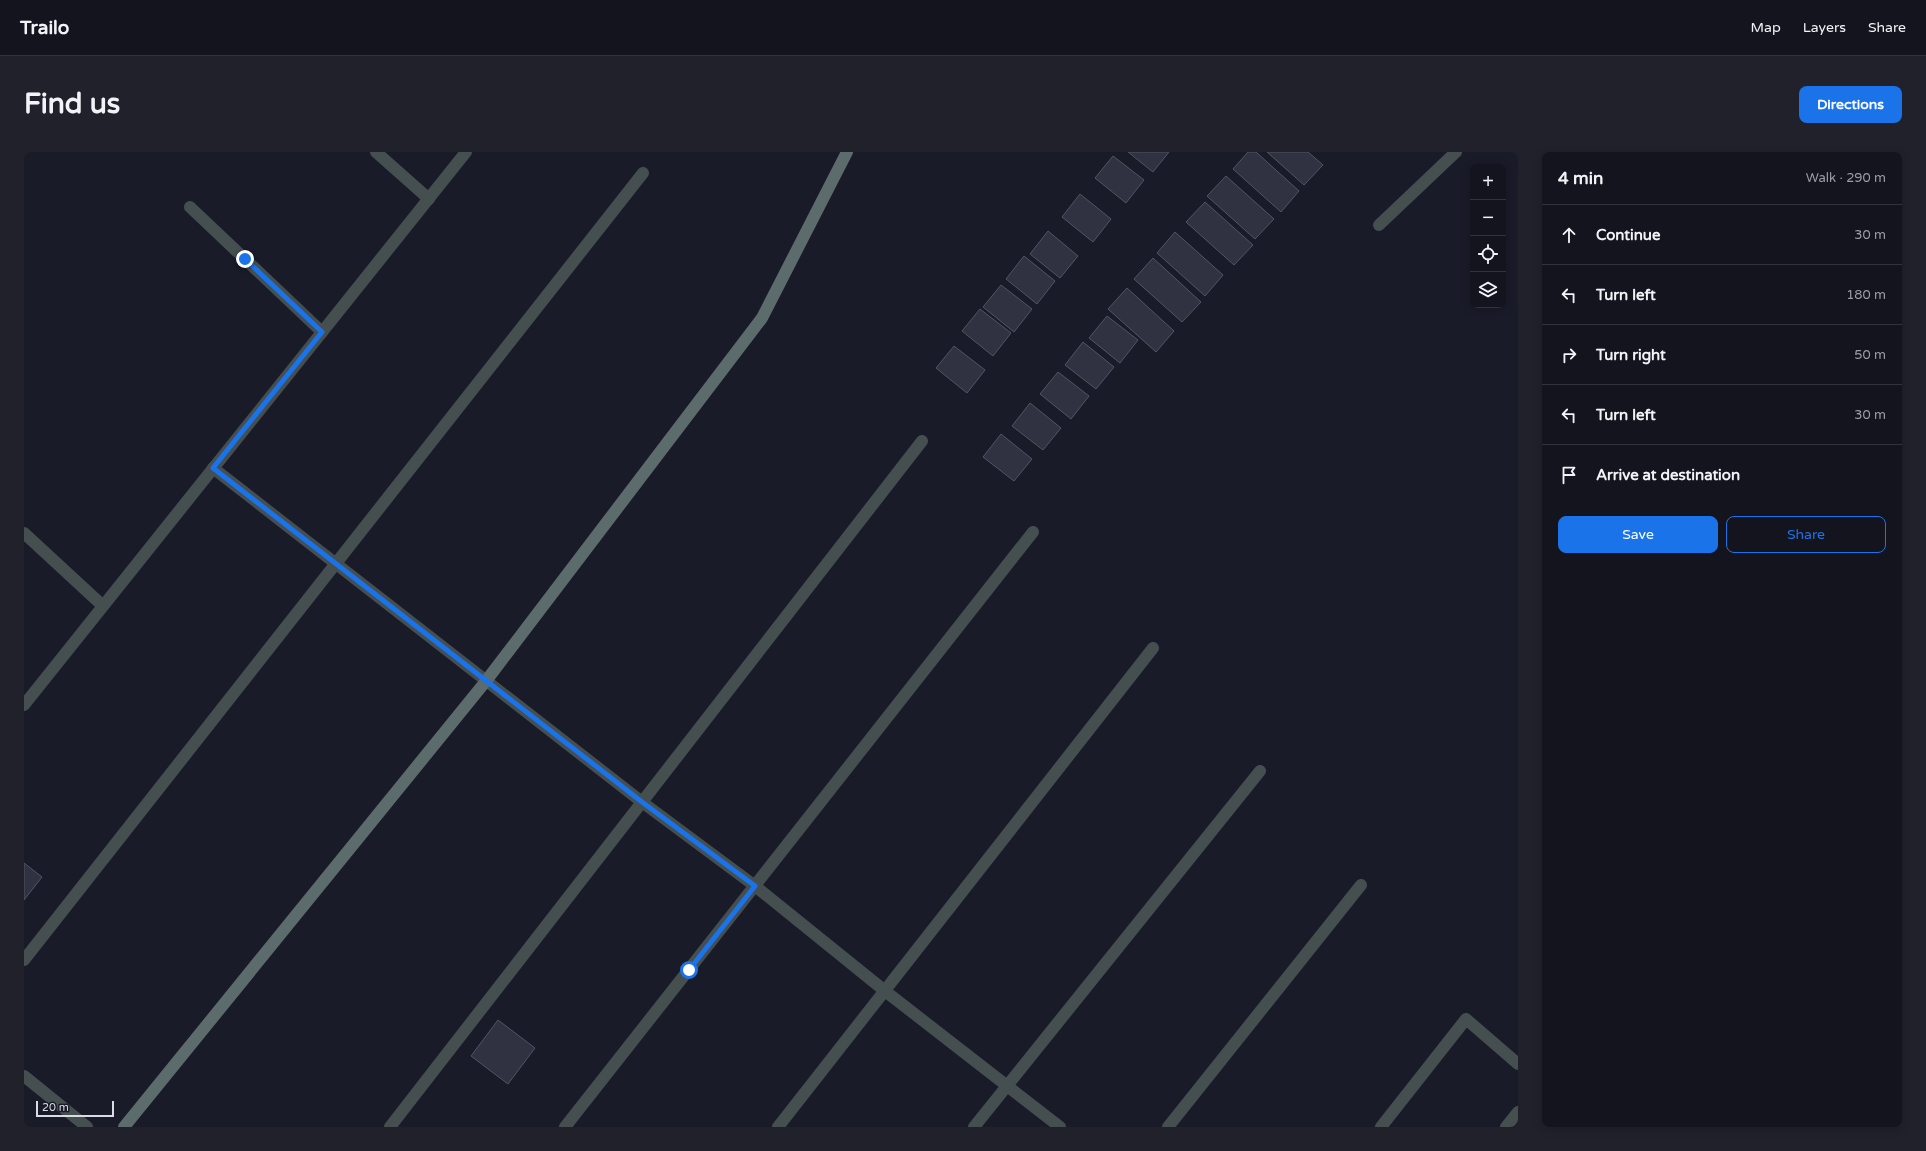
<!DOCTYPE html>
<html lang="en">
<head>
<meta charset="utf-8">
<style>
  :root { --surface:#14141f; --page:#21212c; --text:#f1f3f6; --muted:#9d9ea4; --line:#33333d; --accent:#1a73e8 }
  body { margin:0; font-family:"Varela Round",sans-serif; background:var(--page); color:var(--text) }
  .controls { position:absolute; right:12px; top:12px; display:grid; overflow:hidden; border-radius:8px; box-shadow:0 2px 10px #0003 }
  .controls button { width:36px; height:36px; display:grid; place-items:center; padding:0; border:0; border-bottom:1px solid var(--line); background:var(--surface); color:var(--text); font:20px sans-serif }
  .scale { position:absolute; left:12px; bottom:10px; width:78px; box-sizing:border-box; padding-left:4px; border:2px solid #d9dbe5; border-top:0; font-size:11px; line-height:14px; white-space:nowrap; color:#d9dbe5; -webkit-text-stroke:3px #1a1b29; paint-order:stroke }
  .stop { position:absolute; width:12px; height:12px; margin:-9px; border:3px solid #1a73e8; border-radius:50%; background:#fff }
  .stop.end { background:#1a73e8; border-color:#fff; box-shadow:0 1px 4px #0008 }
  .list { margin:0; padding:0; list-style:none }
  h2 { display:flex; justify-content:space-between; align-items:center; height:52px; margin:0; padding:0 16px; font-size:17px }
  h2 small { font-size:13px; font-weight:400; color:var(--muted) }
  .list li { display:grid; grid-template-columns:26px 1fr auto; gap:12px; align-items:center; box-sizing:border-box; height:60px; padding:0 16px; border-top:1px solid var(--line) }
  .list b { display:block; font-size:15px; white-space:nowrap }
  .list em { font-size:13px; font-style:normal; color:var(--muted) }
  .actions { display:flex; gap:8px; padding:12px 16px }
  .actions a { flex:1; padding:9px 0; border:1px solid var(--accent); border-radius:8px; text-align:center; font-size:14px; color:var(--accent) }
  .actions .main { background:var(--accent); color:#fff }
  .icon { flex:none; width:22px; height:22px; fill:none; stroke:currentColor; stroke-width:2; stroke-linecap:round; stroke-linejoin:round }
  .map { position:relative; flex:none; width:1494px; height:975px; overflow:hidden; border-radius:8px }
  header { display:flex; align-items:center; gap:24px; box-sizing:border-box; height:56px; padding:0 20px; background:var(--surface); border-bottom:1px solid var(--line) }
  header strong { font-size:19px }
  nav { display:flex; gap:22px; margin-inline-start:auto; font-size:14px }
  .intro { display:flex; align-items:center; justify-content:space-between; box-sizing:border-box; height:96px; padding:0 24px }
  h1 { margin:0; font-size:28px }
  .button { padding:10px 18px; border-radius:8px; background:var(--accent); color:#fff; font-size:14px; font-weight:700 }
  main { display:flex; gap:24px; padding:0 24px }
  aside { flex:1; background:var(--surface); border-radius:8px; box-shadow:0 2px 10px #0003 }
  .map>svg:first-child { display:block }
  .building { fill:#303241; stroke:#525465 }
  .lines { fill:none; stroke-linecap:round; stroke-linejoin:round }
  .lane { stroke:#464f4f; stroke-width:12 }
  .street { stroke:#464f4f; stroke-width:12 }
  .secondary { stroke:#5c6b6b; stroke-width:12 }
  .route { stroke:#1a73e8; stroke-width:5 }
</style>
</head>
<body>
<header>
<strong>Trailo</strong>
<nav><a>Map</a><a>Layers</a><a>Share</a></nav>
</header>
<div class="intro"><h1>Find us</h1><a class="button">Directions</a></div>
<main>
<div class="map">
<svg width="1494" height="975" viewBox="0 0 1494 975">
  <rect width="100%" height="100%" fill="#1a1b29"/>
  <g class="building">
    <polygon points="1104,0 1145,0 1129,20"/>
    <polygon points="1224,0 1232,0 1275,39 1257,60 1209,17"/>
    <polygon points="1243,0 1284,0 1299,13 1280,33"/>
    <polygon points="1089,4 1120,28 1102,51 1071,26"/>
    <polygon points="1202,24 1250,67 1231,87 1183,44"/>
    <polygon points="1056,42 1087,67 1069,90 1038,65"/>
    <polygon points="1181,50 1229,93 1210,113 1162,70"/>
    <polygon points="1024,79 1054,104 1036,126 1006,102"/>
    <polygon points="1151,80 1199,123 1181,144 1133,101"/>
    <polygon points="1000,104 1031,129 1013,152 982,127"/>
    <polygon points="1129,106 1177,150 1158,170 1110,127"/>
    <polygon points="977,133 1008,157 990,180 959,155"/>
    <polygon points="1103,136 1150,179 1132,200 1084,157"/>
    <polygon points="956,157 987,181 969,204 938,179"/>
    <polygon points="1083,164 1114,188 1096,211 1065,186"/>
    <polygon points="1059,190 1090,215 1072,237 1041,213"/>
    <polygon points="930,194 961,218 943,241 912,216"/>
    <polygon points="1034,220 1065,244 1047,267 1016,242"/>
    <polygon points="1006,251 1037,276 1019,298 988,274"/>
    <polygon points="977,282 1008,307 990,329 959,305"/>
    <polygon points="0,711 18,725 0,748"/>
    <polygon points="474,868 511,896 484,932 447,904"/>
  </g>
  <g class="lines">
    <polyline class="lane" points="1355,73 1432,0"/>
    <g class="street">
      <polyline points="352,0 405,47"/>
      <polyline points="166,55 298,180"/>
      <polyline points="189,316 618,650 731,734 861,839 1036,975"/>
      <polyline points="0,381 79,454"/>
      <polyline points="0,553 442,0"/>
      <polyline points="0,808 619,21"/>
      <polyline points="0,924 63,975"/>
      <polyline points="366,975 898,289"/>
      <polyline points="541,975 1009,380"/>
      <polyline points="754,975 1129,496"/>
      <polyline points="950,975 1236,619"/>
      <polyline points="1144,975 1337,733"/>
      <polyline points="1357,975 1442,867 1494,912"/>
      <polyline points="1482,975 1494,960"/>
    </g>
    <polyline class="secondary" points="100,975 462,529 738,166 823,0"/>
  </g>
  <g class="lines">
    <polyline class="route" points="221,107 298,180 189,316 618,650 731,734 665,818"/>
  </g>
</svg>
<div class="controls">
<button>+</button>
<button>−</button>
<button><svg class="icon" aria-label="locate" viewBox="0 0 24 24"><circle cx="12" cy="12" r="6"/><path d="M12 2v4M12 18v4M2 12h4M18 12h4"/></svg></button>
<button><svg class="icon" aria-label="layers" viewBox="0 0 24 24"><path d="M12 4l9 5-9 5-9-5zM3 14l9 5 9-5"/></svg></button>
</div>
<div class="scale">20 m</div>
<div class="stop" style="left:665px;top:818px"></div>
<div class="stop end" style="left:221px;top:107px"></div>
</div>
<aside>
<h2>4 min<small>Walk · 290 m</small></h2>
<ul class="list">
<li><svg class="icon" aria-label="ahead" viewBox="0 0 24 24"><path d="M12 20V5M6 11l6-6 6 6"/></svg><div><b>Continue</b></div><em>30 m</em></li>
<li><svg class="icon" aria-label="left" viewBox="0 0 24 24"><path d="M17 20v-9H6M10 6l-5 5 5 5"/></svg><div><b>Turn left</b></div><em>180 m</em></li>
<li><svg class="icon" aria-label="right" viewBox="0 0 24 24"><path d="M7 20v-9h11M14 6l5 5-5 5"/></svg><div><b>Turn right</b></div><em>50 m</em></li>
<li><svg class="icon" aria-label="left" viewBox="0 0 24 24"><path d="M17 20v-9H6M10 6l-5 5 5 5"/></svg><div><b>Turn left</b></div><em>30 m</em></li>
<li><svg class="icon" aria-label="arrive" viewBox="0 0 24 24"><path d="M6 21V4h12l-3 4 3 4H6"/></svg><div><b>Arrive at destination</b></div></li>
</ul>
<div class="actions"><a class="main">Save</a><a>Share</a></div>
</aside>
</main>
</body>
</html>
